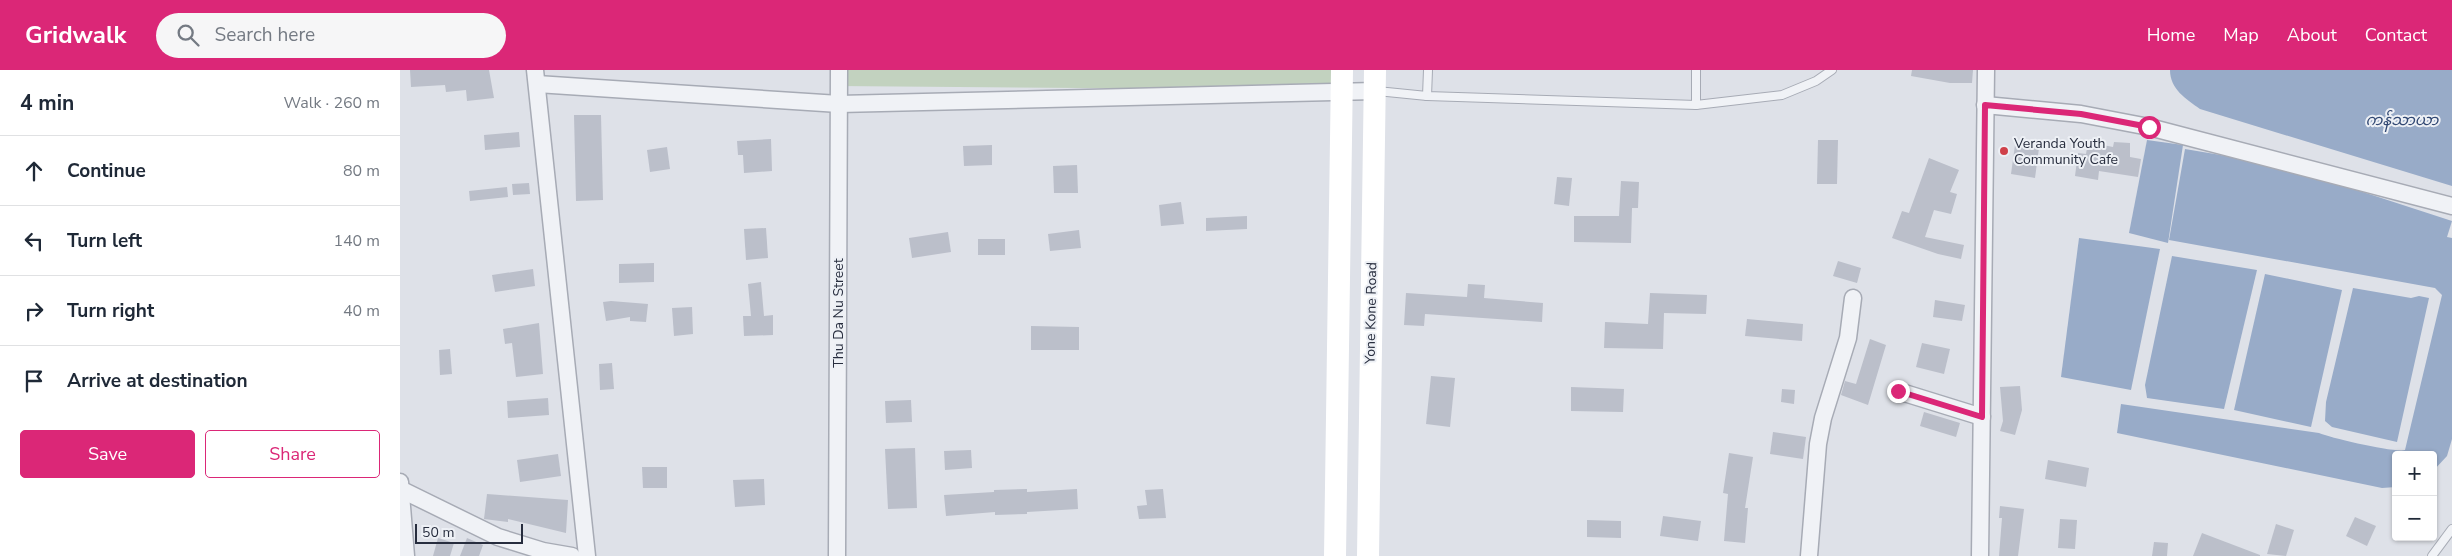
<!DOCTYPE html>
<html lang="en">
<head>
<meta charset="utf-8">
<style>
  :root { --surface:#fff; --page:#f6f6f7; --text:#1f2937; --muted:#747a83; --line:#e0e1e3; --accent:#db2777 }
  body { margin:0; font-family:"Nunito Sans","Noto Sans Myanmar",sans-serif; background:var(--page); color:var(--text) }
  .controls { position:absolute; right:15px; bottom:15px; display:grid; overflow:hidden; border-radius:5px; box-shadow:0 1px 4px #0004 }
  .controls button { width:45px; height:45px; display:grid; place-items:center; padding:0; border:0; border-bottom:1px solid var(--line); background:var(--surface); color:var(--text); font:25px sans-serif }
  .scale { position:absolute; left:15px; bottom:12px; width:108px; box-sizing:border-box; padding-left:5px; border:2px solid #272d3e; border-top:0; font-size:14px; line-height:18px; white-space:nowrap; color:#272d3e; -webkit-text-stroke:4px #edf0f5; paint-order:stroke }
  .stop { position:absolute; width:15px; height:15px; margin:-11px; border:4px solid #db2777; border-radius:50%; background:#fff }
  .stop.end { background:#db2777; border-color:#fff; box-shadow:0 1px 5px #0008 }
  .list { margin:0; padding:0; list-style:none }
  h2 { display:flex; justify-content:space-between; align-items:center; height:65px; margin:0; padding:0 20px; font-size:21px }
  h2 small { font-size:16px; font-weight:400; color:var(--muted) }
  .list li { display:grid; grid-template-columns:32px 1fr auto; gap:15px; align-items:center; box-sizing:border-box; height:70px; padding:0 20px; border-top:1px solid var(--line) }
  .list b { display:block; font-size:19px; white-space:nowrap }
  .list em { font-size:16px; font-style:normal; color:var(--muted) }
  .actions { display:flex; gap:10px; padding:15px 20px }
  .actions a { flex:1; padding:11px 0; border:1px solid var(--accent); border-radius:5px; text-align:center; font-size:18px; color:var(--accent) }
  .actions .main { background:var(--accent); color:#fff }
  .icon { flex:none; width:28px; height:28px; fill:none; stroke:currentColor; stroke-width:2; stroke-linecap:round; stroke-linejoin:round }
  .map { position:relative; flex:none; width:2052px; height:486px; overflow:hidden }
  header { display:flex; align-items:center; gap:30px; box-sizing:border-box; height:70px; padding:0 25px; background:var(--accent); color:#fff }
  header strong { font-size:24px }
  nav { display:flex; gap:28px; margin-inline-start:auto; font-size:18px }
  .search { width:350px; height:45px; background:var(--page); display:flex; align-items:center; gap:12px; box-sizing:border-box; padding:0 18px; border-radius:28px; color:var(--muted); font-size:19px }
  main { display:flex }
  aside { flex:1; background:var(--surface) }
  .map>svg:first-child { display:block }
  .green { fill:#c2d2bf }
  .water { fill:#98abc8 }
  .building { fill:#bbbfca }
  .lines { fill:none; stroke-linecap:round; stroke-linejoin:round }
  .lane-casing { stroke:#a7abb5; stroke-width:10 }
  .street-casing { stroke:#a7abb5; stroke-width:19 }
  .lane { stroke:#f0f2f6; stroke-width:8 }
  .street { stroke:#f0f2f6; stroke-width:16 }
  .secondary { stroke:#fff; stroke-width:22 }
  .route { stroke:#db2777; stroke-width:6 }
  .poi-dot { fill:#cf4049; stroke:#edf0f5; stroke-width:2 }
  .labels { text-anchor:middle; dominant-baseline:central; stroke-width:4; stroke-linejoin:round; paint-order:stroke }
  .poi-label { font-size:14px; fill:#272d3e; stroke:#edf0f5; text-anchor:start }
  .street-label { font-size:14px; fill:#272d3e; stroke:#edf0f5 }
  .water-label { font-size:15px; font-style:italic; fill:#314873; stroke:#edf0f5 }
</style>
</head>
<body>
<header>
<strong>Gridwalk</strong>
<div class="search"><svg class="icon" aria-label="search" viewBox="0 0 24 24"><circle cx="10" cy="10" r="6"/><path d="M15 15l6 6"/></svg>Search here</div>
<nav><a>Home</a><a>Map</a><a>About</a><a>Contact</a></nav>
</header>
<main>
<aside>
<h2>4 min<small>Walk · 260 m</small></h2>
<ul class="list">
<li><svg class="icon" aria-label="ahead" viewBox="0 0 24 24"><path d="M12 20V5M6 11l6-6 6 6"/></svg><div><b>Continue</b></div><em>80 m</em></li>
<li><svg class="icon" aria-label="left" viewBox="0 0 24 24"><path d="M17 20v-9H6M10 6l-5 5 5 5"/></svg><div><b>Turn left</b></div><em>140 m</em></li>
<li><svg class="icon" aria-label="right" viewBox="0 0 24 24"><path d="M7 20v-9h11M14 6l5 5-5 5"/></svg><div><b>Turn right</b></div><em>40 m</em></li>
<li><svg class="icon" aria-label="arrive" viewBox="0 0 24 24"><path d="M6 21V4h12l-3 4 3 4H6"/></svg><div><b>Arrive at destination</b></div></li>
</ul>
<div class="actions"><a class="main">Save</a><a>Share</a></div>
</aside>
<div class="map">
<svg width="2052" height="486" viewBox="0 0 2052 486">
  <rect width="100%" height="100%" fill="#dee1e8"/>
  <polygon class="green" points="436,0 942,0 942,20 436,16"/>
  <g class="water">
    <path d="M 1770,0 L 2052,0 L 2052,116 L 1800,39 C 1786,29 1770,19 1770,0 Z"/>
    <polygon points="1747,70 1783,75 1768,173 1729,163"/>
    <path d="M 1785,79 L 1880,95 L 2052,151 L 2047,167 L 2052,168 L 2052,369 L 2047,386 L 2034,400 L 2033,385 L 1996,385 L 1996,417 L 1982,418 L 1717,363 L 1721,334 L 1919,363 C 1931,368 1995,383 2005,380 L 2042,225 L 2035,218 L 1769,170 Z"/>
    <polygon points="1679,168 1760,179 1731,320 1661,307"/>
    <polygon points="1772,186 1857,200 1824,339 1747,328 1745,315"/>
    <polygon points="1865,204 1942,220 1911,357 1834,340"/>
    <polygon points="1953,218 2011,228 2019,226 2029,228 1997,372 1932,357 1925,351 1926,332"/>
  </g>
  <g class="building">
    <polygon points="10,0 89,0 94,28 67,31 66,20 46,22 45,15 11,17"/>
    <polygon points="1512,0 1573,0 1572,13 1550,13 1511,6"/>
    <polygon points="174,45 201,45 203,130 176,131"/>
    <polygon points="119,62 120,77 85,80 84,65"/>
    <polygon points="371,69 372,101 344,103 343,85 338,85 337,71"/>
    <polygon points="1418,70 1438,70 1437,114 1417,114"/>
    <polygon points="1688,72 1713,77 1714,72 1730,73 1730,87 1741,89 1738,107 1699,101 1698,110 1675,106 1678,83 1686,84"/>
    <polygon points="592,75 592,95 564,96 563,76"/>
    <polygon points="1615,75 1639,78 1635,108 1611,104"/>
    <polygon points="267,77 270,99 250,102 247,80"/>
    <polygon points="1529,88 1559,100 1550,122 1557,124 1551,144 1534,140 1525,167 1564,175 1561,189 1538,184 1492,168 1502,141 1509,143"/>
    <polygon points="677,95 678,123 654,123 653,96"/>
    <polygon points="1157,107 1172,108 1169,136 1154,134"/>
    <polygon points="1221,111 1239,112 1238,138 1232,138 1231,173 1174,172 1174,146 1219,146"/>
    <polygon points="129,113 130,124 113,125 112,114"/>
    <polygon points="107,117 108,127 70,131 69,121"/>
    <polygon points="781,132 784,154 761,156 759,135"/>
    <polygon points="847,146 847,159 806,161 806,148"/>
    <polygon points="366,158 368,188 346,190 344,159"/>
    <polygon points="679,160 681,178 650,181 648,164"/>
    <polygon points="548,162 551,182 512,188 509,168"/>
    <rect x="578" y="169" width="27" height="16"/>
    <polygon points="1438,191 1461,198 1457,213 1433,206"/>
    <polygon points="254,193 254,212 219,213 219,194"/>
    <polygon points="133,199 135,216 95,222 92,205"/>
    <polygon points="361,212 364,246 373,245 373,265 344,266 343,246 351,246 348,214"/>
    <polygon points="1068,214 1085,215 1084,228 1143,233 1142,252 1025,244 1024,256 1004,255 1006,223 1067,227"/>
    <polygon points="1250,223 1307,225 1306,244 1264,243 1263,279 1204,278 1205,252 1248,254"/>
    <polygon points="1535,230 1565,235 1562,251 1533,247"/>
    <polygon points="211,231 248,234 246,252 230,251 230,247 206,251 203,232"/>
    <polygon points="292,237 293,264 274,266 272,238"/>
    <polygon points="1347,249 1403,254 1402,271 1345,266"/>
    <polygon points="139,253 143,304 116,307 112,273 105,274 103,259"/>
    <polygon points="631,256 679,257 679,280 631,280"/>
    <polygon points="1470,269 1486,275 1468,335 1441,325 1445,311 1456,314"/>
    <polygon points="1522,273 1550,279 1544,304 1516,297"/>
    <polygon points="50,279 52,304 40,305 39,280"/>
    <polygon points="212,293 214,319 200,320 199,294"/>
    <polygon points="1031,306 1055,308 1050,357 1026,354"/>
    <polygon points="1620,316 1622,340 1615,365 1600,361 1603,351 1600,317"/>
    <polygon points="1171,317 1224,319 1223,342 1171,341"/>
    <polygon points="1382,319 1395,320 1394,334 1381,332"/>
    <polygon points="148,328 149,345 108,348 107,331"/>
    <polygon points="511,330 512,352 486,353 485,331"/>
    <polygon points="1524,342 1560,353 1556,367 1520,356"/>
    <polygon points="1373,362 1406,367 1403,389 1370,384"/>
    <polygon points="515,378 517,438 488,439 485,379"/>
    <polygon points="571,380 572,398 545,400 544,381"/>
    <polygon points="1329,383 1353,387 1345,438 1348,438 1345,473 1324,471 1328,424 1323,423"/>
    <polygon points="158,384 161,406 120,412 117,390"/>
    <polygon points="1648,390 1689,398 1686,417 1645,409"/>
    <polygon points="242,397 267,397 267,418 243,418"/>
    <polygon points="364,409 365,435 335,437 333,410"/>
    <polygon points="627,419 627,422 677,419 678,439 627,442 627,444 595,445 595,442 546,446 544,425 594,422 594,420"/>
    <polygon points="763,419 766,448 739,449 737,436 747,435 745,420"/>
    <polygon points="87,424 168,430 166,463 108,449 108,452 84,449"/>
    <polygon points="1600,436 1624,439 1618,486 1599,486 1602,448 1599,448"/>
    <polygon points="1263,446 1301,451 1298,471 1260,466"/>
    <polygon points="1955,447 1976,456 1967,476 1946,466"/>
    <polygon points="1660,449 1677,450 1675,479 1658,478"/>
    <polygon points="1187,450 1221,451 1221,468 1187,467"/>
    <polygon points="1876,454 1894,460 1886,486 1867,484"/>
    <polygon points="1802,463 1860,485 1860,486 1793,486"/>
    <polygon points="38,468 54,473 50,486 33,486"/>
    <polygon points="67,468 83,475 79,486 60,486"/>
    <polygon points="1754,472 1768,473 1767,486 1752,486"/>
  </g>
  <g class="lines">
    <g class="lane-casing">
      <g id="lane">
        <polyline points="977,21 1027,26 1296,35 1382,25 1416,11 1432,0"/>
        <polyline points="1027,26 1028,0"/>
        <polyline points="1296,35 1296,0"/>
        <polyline points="2032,486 2052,459"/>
      </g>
    </g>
    <g class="street-casing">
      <g id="street">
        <polyline points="135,0 187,486"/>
        <polyline points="137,14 439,34 975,21"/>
        <polyline points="1585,35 1681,44 1749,57 2052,136"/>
        <polyline points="1498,321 1582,347"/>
        <polyline points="0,412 6,486"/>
        <polyline points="0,419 98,467 143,481 172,486"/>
        <polyline points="437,486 439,0"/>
        <polyline points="1409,486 1418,374 1423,348 1448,268 1453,228"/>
        <polyline points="1580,486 1586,0"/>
      </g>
    </g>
    <use href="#lane" class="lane"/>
    <use href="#street" class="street"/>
    <g class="secondary">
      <polyline points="935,486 942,0"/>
      <polyline points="968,486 975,0"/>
    </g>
  </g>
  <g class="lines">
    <polyline class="route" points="1498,321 1582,347 1585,35 1681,44 1749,57"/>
  </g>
  <circle class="poi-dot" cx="1604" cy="81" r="5"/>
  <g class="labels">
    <g class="poi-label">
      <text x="1614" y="73">Veranda Youth<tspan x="1614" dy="16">Community Cafe</tspan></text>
    </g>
    <g class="street-label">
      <text transform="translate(438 243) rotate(-90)">Thu Da Nu Street</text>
      <text transform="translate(971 243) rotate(-89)">Yone Kone Road</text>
    </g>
    <g class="water-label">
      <text x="2002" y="50">ကန်သာယာ</text>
    </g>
  </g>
</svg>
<div class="controls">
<button>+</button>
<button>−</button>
</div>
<div class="scale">50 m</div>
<div class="stop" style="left:1749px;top:57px"></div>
<div class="stop end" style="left:1498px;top:321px"></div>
</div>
</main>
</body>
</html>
